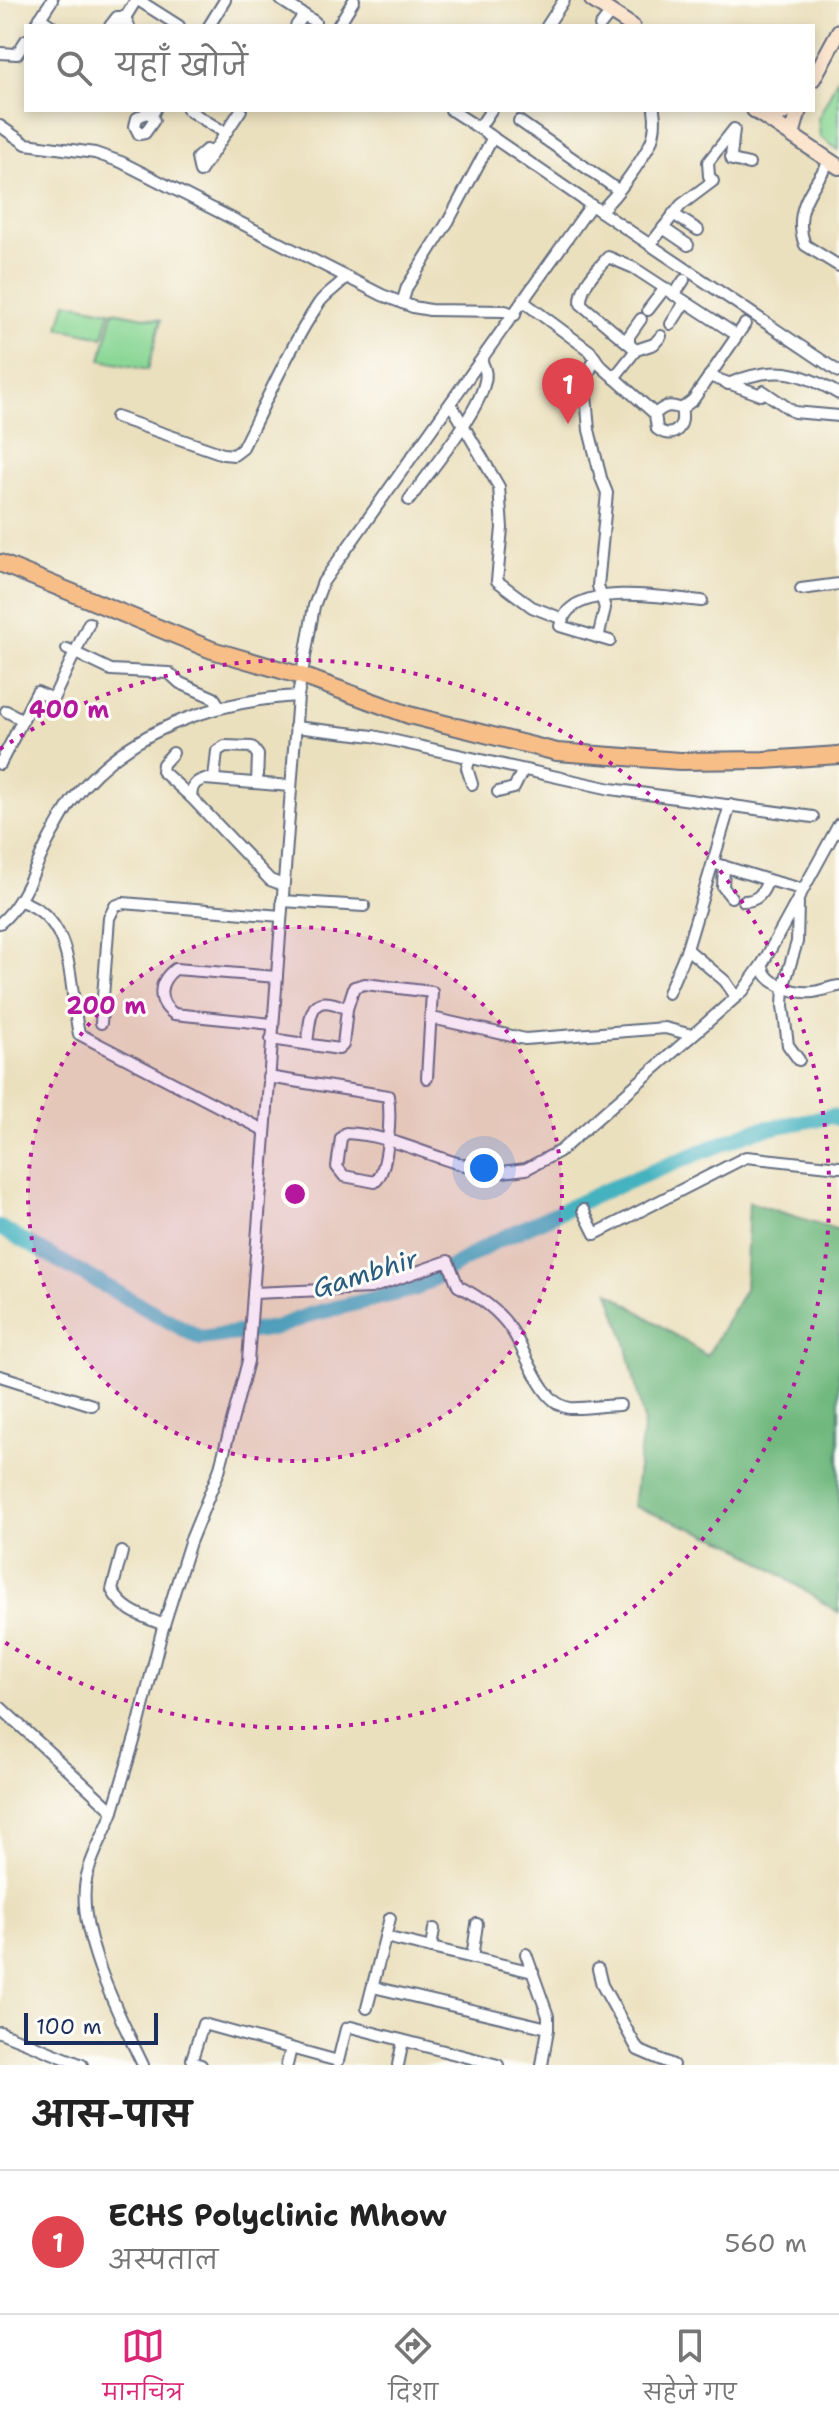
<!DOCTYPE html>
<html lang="hi">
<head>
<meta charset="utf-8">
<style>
  :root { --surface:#fff; --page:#f6f6f6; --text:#222; --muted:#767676; --line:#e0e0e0; --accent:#db2777 }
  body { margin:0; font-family:"Shantell Sans","Playpen Sans Deva",sans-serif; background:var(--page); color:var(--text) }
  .scale { position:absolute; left:24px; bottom:20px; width:134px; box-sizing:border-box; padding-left:8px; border:4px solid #1b2f5e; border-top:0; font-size:22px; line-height:28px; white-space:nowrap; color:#1b2f5e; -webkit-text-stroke:6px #fdfcf7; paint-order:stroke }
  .you { position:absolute; left:484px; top:1168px; width:28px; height:28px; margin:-20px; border:6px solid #fff; border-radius:50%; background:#1a73e8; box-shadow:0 0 0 12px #1a73e833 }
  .badge { display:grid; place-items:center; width:52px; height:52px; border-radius:50%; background:var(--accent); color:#fff; font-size:26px; font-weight:700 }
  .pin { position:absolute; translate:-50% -66px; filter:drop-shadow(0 2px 4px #0008) }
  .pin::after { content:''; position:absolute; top:42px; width:28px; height:24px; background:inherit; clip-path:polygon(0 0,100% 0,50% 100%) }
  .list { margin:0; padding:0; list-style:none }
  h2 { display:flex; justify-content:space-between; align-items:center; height:104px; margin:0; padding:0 32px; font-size:34px }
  h2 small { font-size:26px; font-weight:400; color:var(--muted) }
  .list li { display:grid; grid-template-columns:52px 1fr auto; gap:24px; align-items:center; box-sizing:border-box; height:144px; padding:0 32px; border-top:2px solid var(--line) }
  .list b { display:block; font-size:30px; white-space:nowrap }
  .list p { margin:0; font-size:26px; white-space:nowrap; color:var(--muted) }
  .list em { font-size:26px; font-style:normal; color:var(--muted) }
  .icon { flex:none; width:44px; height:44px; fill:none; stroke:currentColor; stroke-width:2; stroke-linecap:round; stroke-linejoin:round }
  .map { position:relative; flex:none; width:839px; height:2065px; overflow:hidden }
  .search { position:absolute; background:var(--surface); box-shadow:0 4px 12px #0003; left:24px; right:24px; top:24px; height:88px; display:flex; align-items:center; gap:20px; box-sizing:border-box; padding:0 28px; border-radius:0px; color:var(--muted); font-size:30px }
  .sheet { height:248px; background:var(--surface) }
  nav { display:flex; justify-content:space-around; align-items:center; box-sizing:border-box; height:112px; border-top:2px solid var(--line); background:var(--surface); font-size:22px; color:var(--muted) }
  nav a { display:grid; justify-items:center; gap:4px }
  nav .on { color:var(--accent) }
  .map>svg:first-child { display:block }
  .green { fill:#8bd795; stroke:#53837a; stroke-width:2 }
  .forest { fill:#70b87e; stroke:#46746e; stroke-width:2 }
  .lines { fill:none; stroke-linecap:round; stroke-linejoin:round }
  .river { stroke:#44b2c0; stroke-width:16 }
  .street-casing { stroke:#646d80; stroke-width:14 }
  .secondary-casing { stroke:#646d80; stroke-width:18 }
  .primary-casing { stroke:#646d80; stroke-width:20 }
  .street { stroke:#fff; stroke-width:10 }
  .secondary { stroke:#fce5cf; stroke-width:14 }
  .primary { stroke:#f7be88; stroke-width:16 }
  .ring { fill:none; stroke:#b5179e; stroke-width:4; stroke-dasharray:4 8 }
  .labels { text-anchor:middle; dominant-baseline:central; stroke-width:6; stroke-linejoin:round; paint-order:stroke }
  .water-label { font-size:26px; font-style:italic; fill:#295d80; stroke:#fdfcf7 }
  .centre { fill:#b5179e; stroke:#fdfcf7; stroke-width:4 }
  .ring-label { font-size:24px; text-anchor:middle; font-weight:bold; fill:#b5179e; stroke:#fdfcf7; stroke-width:6; stroke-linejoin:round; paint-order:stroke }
</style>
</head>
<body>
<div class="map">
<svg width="839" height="2065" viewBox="0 0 839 2065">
  <rect width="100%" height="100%" fill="#fdfcf7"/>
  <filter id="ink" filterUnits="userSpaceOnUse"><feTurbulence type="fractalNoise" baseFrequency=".0125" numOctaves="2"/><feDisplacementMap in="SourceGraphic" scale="16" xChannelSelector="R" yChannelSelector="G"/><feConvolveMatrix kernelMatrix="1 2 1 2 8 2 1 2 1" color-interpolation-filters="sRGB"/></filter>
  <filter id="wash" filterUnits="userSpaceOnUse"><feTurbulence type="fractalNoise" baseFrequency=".006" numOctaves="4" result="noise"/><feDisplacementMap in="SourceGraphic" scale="32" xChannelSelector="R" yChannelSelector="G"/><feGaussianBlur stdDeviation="1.8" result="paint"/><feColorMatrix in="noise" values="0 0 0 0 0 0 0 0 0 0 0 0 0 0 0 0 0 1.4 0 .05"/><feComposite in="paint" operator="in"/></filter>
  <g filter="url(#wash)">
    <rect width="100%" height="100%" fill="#ebe0be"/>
    <g class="green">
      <polygon points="839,75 839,150 820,137 818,119"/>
      <polygon points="66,302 110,311 103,337 59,328"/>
      <polygon points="113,311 161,320 148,370 101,360"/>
    </g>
    <polygon class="forest" points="749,1202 839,1230 839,1613 733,1544 633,1506 644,1422 626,1342 609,1292 707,1356 745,1289"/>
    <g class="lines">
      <polyline class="river" points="0,1228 200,1338 275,1328 312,1314 417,1288 492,1243 607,1190 753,1131 832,1116 839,1119"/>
    </g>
  </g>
  <g filter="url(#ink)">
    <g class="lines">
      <g class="street-casing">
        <g id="street">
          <polyline points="138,0 179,26"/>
          <polyline points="281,0 315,22"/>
          <polyline points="40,18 52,26"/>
          <polyline points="35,26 52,0"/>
          <polyline points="110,26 117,17 125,17 129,26"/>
          <polyline points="120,26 136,0"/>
          <polyline points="209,26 225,0"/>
          <polyline points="296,26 304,15"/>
          <polyline points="338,26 354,0"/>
          <polyline points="547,26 564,0"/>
          <polyline points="600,26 611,12"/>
          <polyline points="0,53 17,54 26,40"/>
          <polyline points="188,110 224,132"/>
          <polyline points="451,110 479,128"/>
          <polyline points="152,115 146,113 137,118 135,126 139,134 145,133 154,120 152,115 155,110"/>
          <polyline points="519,121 618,190"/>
          <polyline points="0,126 26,144 95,153 121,162 382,295 413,307 430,310 505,311 515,315"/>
          <polyline points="212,152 206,150 197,158 200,172 241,110"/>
          <path d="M 830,161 C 812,188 792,212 805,245 L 839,266"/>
          <polyline points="591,205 839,372"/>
          <path d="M 600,211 C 616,197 642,161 651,142 C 655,133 656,120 654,110"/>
          <polyline points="673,214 698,230"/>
          <polyline points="663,228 688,245"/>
          <polyline points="650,245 681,205 713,181 709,176 708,162 734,129 731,157 732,160 749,164"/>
          <polyline points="674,295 684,280"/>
          <path d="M 524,302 L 590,351 L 600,365 L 655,414 L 657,429 C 673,441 686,427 681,409 C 669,404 664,406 655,414"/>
          <polyline points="402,303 407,287 449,220 493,137"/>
          <polyline points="648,310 665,288"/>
          <polyline points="671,324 685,302"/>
          <polyline points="629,343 629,336 641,319"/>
          <path d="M 636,350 L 581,304 C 580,285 597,270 608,257 L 634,268 L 732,332"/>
          <polyline points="595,358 588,375 586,396 589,430 601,478 607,493 598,586 605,608 598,638"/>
          <polyline points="709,376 761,395"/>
          <polyline points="614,378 636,350 654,344 661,336"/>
          <path d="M 728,384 C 774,365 798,370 839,394"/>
          <polyline points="763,391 794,412 839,416"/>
          <polyline points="451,404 499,487 502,528 497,581 532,607 563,619"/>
          <polyline points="681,409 693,400 745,324"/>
          <path d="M 116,417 L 223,454 L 234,455 L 242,449 C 267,400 289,348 319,303 C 326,293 338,287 346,277"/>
          <path d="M 409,500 C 429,472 476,416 484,385 C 487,376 486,370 482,362"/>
          <polyline points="801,589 839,584"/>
          <path d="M 610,641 L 560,626 C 562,621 565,613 570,609 C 598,585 667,598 702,601"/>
          <polyline points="67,649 111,670 169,673 180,683 214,698 220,707"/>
          <polyline points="6,711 23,720"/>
          <polyline points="295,727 373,736 611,789 813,817"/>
          <polyline points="173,753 163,764 162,771 191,797"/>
          <polyline points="470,758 467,768 472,784"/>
          <polyline points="0,764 37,692 53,699 89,623"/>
          <polyline points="214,779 217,751 225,746 252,747 258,755 257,783"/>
          <polyline points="498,792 514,788 523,770"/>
          <path d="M 713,863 L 768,880 C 763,893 758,901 744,901"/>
          <polyline points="724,866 723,887 731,897"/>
          <polyline points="768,880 802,889"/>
          <path d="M 283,885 L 270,880 L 191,797 C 192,786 194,782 205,779 L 290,786"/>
          <path d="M 20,901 C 77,918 68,987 79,1034 L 264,1130"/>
          <polyline points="282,901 364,906"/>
          <polyline points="798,903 797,942 784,985 783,1006 788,1045 799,1060"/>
          <path d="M 0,923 C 26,901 35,864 52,834 C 58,824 64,812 71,802 C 124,731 212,701 298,696 L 314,606 L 323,582 L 591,205 L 479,128 L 491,110"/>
          <polyline points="687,949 725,981 736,997"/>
          <path d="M 763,963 C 761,983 795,994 813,992 C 822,991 830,987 839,986"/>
          <polyline points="668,993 687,949 730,805"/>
          <polyline points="347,1009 354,987 365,984 432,992 427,1078"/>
          <polyline points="432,1018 525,1039 665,1028 692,1035"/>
          <polyline points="101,1023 109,918 115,906 123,903 281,916"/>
          <path d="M 272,1024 L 174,1014 C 156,1001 158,982 175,969 L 277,977"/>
          <path d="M 271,1039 L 339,1049 L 343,1045 L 347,1009 C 309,990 311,1014 307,1044"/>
          <path d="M 268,1077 L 388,1096 C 391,1114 389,1170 375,1182 L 344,1176 L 337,1167 L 341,1138 L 346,1133 C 400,1135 446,1168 499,1171"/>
          <polyline points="502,1172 526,1169 560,1151 743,991 763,963 839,824"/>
          <polyline points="583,1210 595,1234 746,1157 839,1167"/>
          <path d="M 253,1293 L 371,1288 L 448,1261 L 458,1286 C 478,1296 498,1310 511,1329 C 526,1350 541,1405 570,1408 C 584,1409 605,1405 620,1405"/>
          <polyline points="0,1376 92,1405"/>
          <path d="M 122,1552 L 112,1590 C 123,1611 142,1616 164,1625"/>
          <polyline points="0,1707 113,1811 137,1731 162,1631 190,1542 219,1471 248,1361 298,696"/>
          <path d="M 113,1811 C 105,1834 90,1857 86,1880 C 76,1933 120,2017 143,2065"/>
          <polyline points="385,1937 533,1972"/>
          <polyline points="431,1948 434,1929"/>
          <polyline points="526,1954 548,2016 548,2029 542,2065"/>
          <polyline points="472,1958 477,1924"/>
          <polyline points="598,1969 602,1985 638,2050 673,2065"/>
          <polyline points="373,1987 548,2028"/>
          <polyline points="367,2008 390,1918"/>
          <polyline points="0,2032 82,2065"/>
          <polyline points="201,2065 194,2063 192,2059 203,2024 338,2061 346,2029 351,2027 498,2065"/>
          <polyline points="287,2065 291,2048"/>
          <polyline points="398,2065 403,2041"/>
        </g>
      </g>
      <g class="secondary-casing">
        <g id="secondary">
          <polyline points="592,0 632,26"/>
          <polyline points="813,79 839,31"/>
          <polyline points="754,110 839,167"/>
          <polyline points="769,120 789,110"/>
          <polyline points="792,135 799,110"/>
        </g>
      </g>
      <g class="primary-casing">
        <polyline id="primary" points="0,563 212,650 302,676 409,715 557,752 680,761 764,760 839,755"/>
      </g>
      <use href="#street" class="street"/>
      <use href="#secondary" class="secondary"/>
      <use href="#primary" class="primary"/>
    </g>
  </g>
  <circle cx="295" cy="1194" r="267" fill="#b5179e" fill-opacity=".12"/>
  <g class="ring">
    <circle cx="295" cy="1194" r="267"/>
    <path d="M0 749A534 534 0 1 1 0 1639"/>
  </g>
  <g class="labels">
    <g class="water-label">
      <text transform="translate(365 1273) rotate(-17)">Gambhir</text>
    </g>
  </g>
  <circle cx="295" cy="1194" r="12" class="centre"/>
  <g class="ring-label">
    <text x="69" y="718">400 m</text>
    <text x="106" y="1014">200 m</text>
  </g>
</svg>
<div class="scale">100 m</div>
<div class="you"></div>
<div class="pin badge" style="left:568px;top:424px;background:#e0444e">1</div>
<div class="search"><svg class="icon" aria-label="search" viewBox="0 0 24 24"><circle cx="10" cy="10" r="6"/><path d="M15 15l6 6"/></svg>यहाँ खोजें</div>
</div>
<section class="sheet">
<h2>आस-पास<small></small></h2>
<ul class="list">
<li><span class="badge" style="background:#e0444e">1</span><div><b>ECHS Polyclinic Mhow</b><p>अस्पताल</p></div><em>560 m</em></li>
</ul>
</section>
<nav>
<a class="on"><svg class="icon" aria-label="map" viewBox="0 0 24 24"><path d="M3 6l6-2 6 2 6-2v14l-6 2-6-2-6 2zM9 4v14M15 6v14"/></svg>मानचित्र</a>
<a><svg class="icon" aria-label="directions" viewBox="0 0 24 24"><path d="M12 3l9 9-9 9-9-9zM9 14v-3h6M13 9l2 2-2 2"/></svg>दिशा</a>
<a><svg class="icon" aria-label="saved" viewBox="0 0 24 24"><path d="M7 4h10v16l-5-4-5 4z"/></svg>सहेजे गए</a>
</nav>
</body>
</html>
